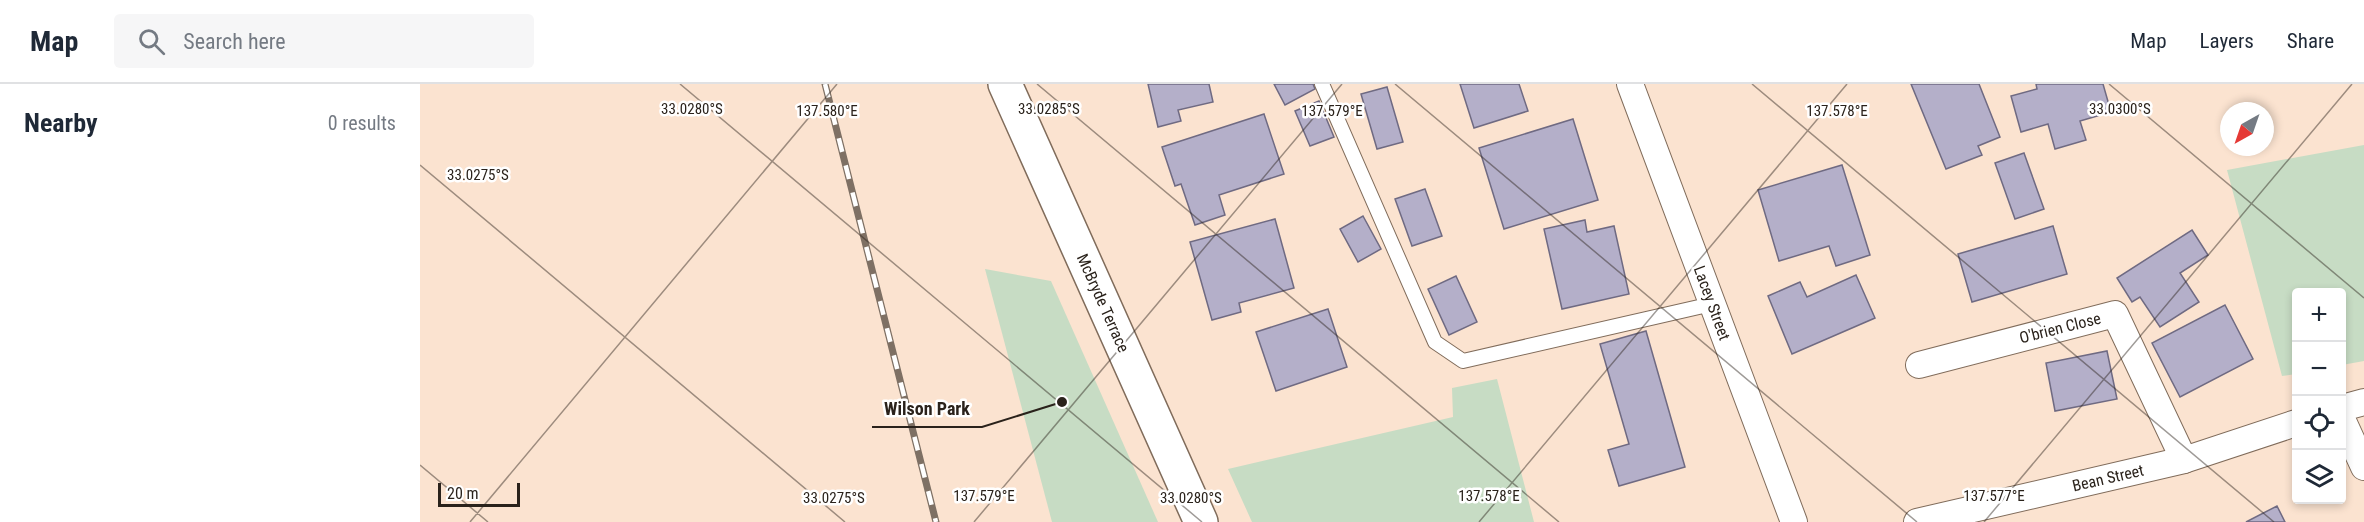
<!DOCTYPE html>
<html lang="en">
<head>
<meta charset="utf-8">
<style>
  :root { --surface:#fff; --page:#f6f6f7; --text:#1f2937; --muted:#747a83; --line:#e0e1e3 }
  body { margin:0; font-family:"Roboto Condensed",sans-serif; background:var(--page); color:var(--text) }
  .controls { position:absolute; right:18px; bottom:18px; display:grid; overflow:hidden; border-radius:6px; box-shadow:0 3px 9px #0003 }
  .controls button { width:54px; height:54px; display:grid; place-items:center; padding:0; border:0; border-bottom:2px solid var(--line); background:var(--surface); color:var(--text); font:30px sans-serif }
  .compass { position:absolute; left:1800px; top:18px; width:54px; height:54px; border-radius:50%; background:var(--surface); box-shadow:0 3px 9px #0003; rotate:220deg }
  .scale { position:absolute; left:18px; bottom:15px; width:82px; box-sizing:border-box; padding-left:6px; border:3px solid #2a221b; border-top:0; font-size:16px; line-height:21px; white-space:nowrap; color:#2a221b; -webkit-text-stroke:4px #fff; paint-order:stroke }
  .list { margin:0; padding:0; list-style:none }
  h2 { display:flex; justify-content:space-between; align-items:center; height:78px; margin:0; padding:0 24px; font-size:26px }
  h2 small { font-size:20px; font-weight:400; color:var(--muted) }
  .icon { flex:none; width:33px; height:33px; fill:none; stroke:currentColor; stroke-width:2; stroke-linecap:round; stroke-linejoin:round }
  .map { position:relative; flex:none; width:1944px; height:438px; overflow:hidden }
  header { display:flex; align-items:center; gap:36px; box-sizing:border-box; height:84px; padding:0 30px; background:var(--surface); border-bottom:2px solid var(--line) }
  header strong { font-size:28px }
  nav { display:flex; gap:33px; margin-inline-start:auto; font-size:21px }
  .search { width:420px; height:54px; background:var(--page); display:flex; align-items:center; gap:15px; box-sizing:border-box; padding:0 21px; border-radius:6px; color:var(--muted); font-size:22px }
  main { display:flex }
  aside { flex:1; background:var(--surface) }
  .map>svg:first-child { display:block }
  .green { fill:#c7dcc4 }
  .building { fill:#b4afc9; stroke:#6f6a82; stroke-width:1.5 }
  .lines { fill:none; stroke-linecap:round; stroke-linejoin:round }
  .service-casing { stroke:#806c5b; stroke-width:16 }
  .minor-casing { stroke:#806c5b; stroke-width:28 }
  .secondary-casing { stroke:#806c5b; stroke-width:36 }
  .service { stroke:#fff; stroke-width:14 }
  .minor { stroke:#fff; stroke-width:26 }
  .secondary { stroke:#fff; stroke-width:33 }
  .rail-casing { stroke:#7e7064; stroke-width:7 }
  .rail { stroke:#fff; stroke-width:4.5; stroke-dasharray:14; stroke-linecap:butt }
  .ticks { fill:none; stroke:#2a221b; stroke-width:1.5; stroke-opacity:0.45 }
  .labels { text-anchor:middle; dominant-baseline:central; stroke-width:5; stroke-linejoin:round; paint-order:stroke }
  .street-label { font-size:16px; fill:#2a221b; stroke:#fff }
  .ticks-label { font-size:15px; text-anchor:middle; fill:#2a221b; stroke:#fff; stroke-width:5; stroke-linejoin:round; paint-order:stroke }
  .leader { fill:none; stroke:#2a221b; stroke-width:2 }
  .callout-dot { fill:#2a221b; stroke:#fff; stroke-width:2 }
  .callout-label { font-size:18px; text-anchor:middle; font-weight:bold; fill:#2a221b; stroke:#fff; stroke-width:5; stroke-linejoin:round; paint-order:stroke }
</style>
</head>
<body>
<header>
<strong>Map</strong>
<div class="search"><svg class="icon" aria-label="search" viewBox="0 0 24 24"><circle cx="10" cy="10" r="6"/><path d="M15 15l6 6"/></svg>Search here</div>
<nav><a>Map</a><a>Layers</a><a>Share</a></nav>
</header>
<main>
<aside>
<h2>Nearby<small>0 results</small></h2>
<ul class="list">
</ul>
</aside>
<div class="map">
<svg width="1944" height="438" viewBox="0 0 1944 438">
  <rect width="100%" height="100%" fill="#fbe3d0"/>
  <g class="green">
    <polygon points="1944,61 1944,277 1922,281 1922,208 1876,208 1876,290 1862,292 1807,86"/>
    <polygon points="565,185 631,197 738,438 632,438"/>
    <polygon points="1077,295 1114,438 832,438 808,385 1033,333 1032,304"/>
  </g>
  <g class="building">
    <polygon points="728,0 789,0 793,18 758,26 761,37 738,43"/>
    <polygon points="854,0 893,0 895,5 865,21"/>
    <polygon points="1040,0 1099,0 1108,27 1054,44"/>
    <polygon points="1491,0 1559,0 1580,53 1558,62 1562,71 1526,85"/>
    <polygon points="1616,0 1683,0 1691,28 1660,37 1666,56 1635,65 1628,40 1601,48 1591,12 1617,5"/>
    <polygon points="967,3 983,58 957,65 941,10"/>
    <polygon points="899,17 914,53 890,62 875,27"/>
    <polygon points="844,30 864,90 799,111 805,131 775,141 761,100 755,102 742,63"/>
    <polygon points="1153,35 1178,116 1084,145 1059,64"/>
    <polygon points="1604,69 1624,125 1595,135 1575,79"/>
    <polygon points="1422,81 1450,171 1416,182 1409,162 1359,177 1338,106"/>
    <polygon points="1005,105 1022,152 992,162 975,115"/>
    <polygon points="943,132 961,165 938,178 920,145"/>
    <polygon points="855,135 874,204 819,219 821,228 792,236 770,158"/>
    <polygon points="1165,136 1167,148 1194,142 1209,210 1142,225 1124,145"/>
    <polygon points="1633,142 1647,190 1552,218 1538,170"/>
    <polygon points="1772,146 1788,171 1760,189 1779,218 1740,243 1720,213 1712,218 1697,194"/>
    <polygon points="1436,191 1455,234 1372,270 1348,212 1380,198 1387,213"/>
    <polygon points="1036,192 1057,238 1029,251 1008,205"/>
    <polygon points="1805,221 1833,275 1760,313 1732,259"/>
    <polygon points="908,225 927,283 856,307 836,248"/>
    <polygon points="1226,247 1265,383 1199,402 1188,366 1209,360 1180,260"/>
    <polygon points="1687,267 1697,315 1635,327 1626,279"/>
    <polygon points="1857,422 1865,438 1826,438"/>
  </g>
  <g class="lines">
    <g class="service-casing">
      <polyline id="service" points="902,0 1015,258 1043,277 1292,220"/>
    </g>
    <g class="minor-casing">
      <g id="minor">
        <polyline points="1210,0 1374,438"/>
        <polyline points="1499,281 1695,230 1764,376"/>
        <polyline points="1922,324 1944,318"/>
        <polyline points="1922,335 1944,383"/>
        <polyline points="1497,438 1764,376 1876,339"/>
      </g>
    </g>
    <g class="secondary-casing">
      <polyline id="secondary" points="585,0 781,438"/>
    </g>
    <use href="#service" class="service"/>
    <use href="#minor" class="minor"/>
    <use href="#secondary" class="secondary"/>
    <g class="rail-casing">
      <polyline id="rail" points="405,0 516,438"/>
    </g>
    <use href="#rail" class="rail"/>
  </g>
  <path class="ticks" d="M 260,0 L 782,438M 617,0 L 1139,438M 975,0 L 1497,438M 1332,0 L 1854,438M 1689,0 L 1944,214M 0,81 L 425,438M 0,381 L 68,438M 50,438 L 417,0M 554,438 L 922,0M 1059,438 L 1427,0M 1564,438 L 1932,0"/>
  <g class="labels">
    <g class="street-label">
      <text transform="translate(683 219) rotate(66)">McBryde Terrace</text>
      <text transform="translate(1292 219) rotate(70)">Lacey Street</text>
      <text transform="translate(1640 244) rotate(-14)">O'brien Close</text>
      <text transform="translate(1688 394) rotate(-13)">Bean Street</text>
    </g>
  </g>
  <g class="ticks-label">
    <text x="272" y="30">33.0280°S</text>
    <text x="629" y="30">33.0285°S</text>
    <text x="1700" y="30">33.0300°S</text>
    <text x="407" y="32">137.580°E</text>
    <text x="912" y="32">137.579°E</text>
    <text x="1417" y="32">137.578°E</text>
    <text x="58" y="96">33.0275°S</text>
    <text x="564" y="417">137.579°E</text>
    <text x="1069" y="417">137.578°E</text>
    <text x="1574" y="417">137.577°E</text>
    <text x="414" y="419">33.0275°S</text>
    <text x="771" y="419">33.0280°S</text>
  </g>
  <path class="leader" d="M642 318L562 343H452"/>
  <circle class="callout-dot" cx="642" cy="318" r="6"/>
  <g class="callout-label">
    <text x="507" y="331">Wilson Park</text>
  </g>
</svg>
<div class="controls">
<button>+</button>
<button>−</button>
<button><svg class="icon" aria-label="locate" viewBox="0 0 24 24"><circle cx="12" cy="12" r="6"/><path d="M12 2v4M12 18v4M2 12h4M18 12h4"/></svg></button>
<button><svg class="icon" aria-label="layers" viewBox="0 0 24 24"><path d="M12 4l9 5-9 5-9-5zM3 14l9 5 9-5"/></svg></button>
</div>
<svg class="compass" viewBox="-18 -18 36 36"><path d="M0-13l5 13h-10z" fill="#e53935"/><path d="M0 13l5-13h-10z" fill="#747a83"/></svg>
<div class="scale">20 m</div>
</div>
</main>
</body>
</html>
